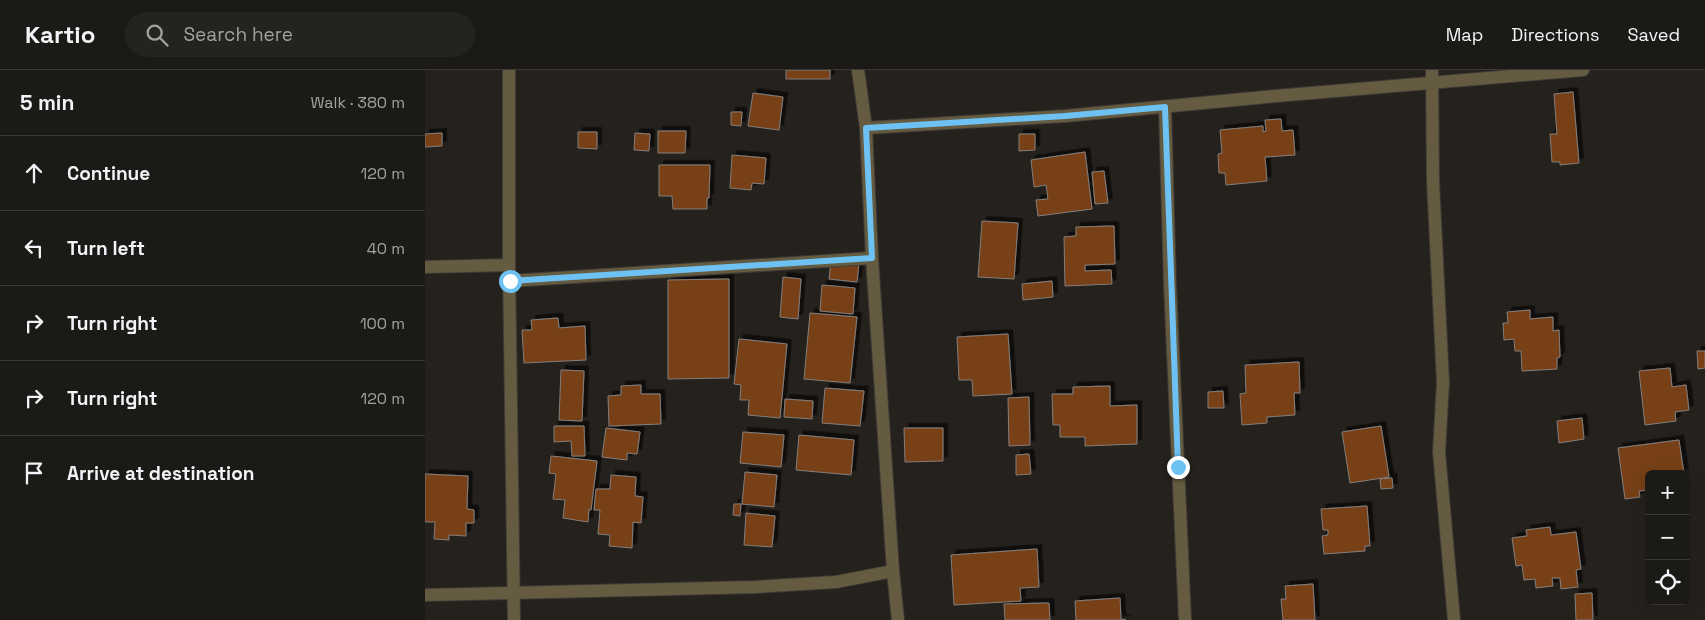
<!DOCTYPE html>
<html lang="en">
<head>
<meta charset="utf-8">
<style>
  :root { --surface:#1c1a16; --page:#25231f; --text:#f1f3f6; --muted:#a0a1a1; --line:#3a3835 }
  body { margin:0; font-family:"Space Grotesk",sans-serif; background:var(--page); color:var(--text) }
  .controls { position:absolute; right:15px; bottom:15px; display:grid; overflow:hidden; border-radius:8px; box-shadow:0 5px 20px #0002 }
  .controls button { width:45px; height:45px; display:grid; place-items:center; padding:0; border:0; border-bottom:1px solid var(--line); background:var(--surface); color:var(--text); font:25px sans-serif }
  .stop { position:absolute; width:15px; height:15px; margin:-11px; border:4px solid #6dc2f3; border-radius:50%; background:#fff }
  .stop.end { background:#6dc2f3; border-color:#fff; box-shadow:0 1px 5px #0008 }
  .list { margin:0; padding:0; list-style:none }
  h2 { display:flex; justify-content:space-between; align-items:center; height:65px; margin:0; padding:0 20px; font-size:21px }
  h2 small { font-size:16px; font-weight:400; color:var(--muted) }
  .list li { display:grid; grid-template-columns:32px 1fr auto; gap:15px; align-items:center; box-sizing:border-box; height:75px; padding:0 20px; border-top:1px solid var(--line) }
  .list b { display:block; font-size:19px; white-space:nowrap }
  .list em { font-size:16px; font-style:normal; color:var(--muted) }
  .icon { flex:none; width:28px; height:28px; fill:none; stroke:currentColor; stroke-width:2; stroke-linecap:round; stroke-linejoin:round }
  .map { position:relative; flex:none; width:1280px; height:550px; overflow:hidden }
  header { display:flex; align-items:center; gap:30px; box-sizing:border-box; height:70px; padding:0 25px; background:var(--surface); border-bottom:1px solid var(--line) }
  header strong { font-size:24px }
  nav { display:flex; gap:28px; margin-inline-start:auto; font-size:18px }
  .search { width:350px; height:45px; background:var(--page); display:flex; align-items:center; gap:12px; box-sizing:border-box; padding:0 18px; border-radius:28px; color:var(--muted); font-size:19px }
  main { display:flex }
  aside { flex:1; background:var(--surface) }
  .map>svg:first-child { display:block }
  .building { fill:#773f18; stroke:#857e7a; filter:url(#shadow) }
  .lines { fill:none; stroke-linecap:round; stroke-linejoin:round }
  .minor-casing { stroke:#3f3c38; stroke-width:14 }
  .minor { stroke:#655b40; stroke-width:12 }
  .route { stroke:#6dc2f3; stroke-width:6 }
</style>
</head>
<body>
<header>
<strong>Kartio</strong>
<div class="search"><svg class="icon" aria-label="search" viewBox="0 0 24 24"><circle cx="10" cy="10" r="6"/><path d="M15 15l6 6"/></svg>Search here</div>
<nav><a>Map</a><a>Directions</a><a>Saved</a></nav>
</header>
<main>
<aside>
<h2>5 min<small>Walk · 380 m</small></h2>
<ul class="list">
<li><svg class="icon" aria-label="ahead" viewBox="0 0 24 24"><path d="M12 20V5M6 11l6-6 6 6"/></svg><div><b>Continue</b></div><em>120 m</em></li>
<li><svg class="icon" aria-label="left" viewBox="0 0 24 24"><path d="M17 20v-9H6M10 6l-5 5 5 5"/></svg><div><b>Turn left</b></div><em>40 m</em></li>
<li><svg class="icon" aria-label="right" viewBox="0 0 24 24"><path d="M7 20v-9h11M14 6l5 5-5 5"/></svg><div><b>Turn right</b></div><em>100 m</em></li>
<li><svg class="icon" aria-label="right" viewBox="0 0 24 24"><path d="M7 20v-9h11M14 6l5 5-5 5"/></svg><div><b>Turn right</b></div><em>120 m</em></li>
<li><svg class="icon" aria-label="arrive" viewBox="0 0 24 24"><path d="M6 21V4h12l-3 4 3 4H6"/></svg><div><b>Arrive at destination</b></div></li>
</ul>
</aside>
<div class="map">
<svg width="1280" height="550" viewBox="0 0 1280 550">
  <defs>
    <filter id="shadow"><feDropShadow dx="4.5" dy="-4.5" stdDeviation="0" flood-color="#0009"/></filter>
  </defs>
  <rect width="100%" height="100%" fill="#25221d"/>
  <g class="building">
    <rect x="361" y="0" width="44" height="9"/>
    <polygon points="1148,22 1154,93 1135,95 1135,92 1127,92 1125,64 1132,64 1129,24"/>
    <polygon points="328,23 358,27 354,60 323,56"/>
    <polygon points="306,42 317,42 316,56 306,55"/>
    <polygon points="856,49 857,61 868,60 870,85 840,87 842,111 801,115 800,103 794,103 793,84 797,83 795,60 838,56 838,62 841,61 840,50"/>
    <polygon points="233,61 261,61 260,83 233,83"/>
    <polygon points="153,62 172,62 172,79 153,78"/>
    <polygon points="17,63 17,76 0,77 0,64"/>
    <polygon points="210,63 225,64 224,81 209,80"/>
    <polygon points="594,64 610,64 610,80 594,81"/>
    <polygon points="660,82 667,139 613,146 611,130 623,129 621,115 609,117 606,90"/>
    <polygon points="307,85 341,88 339,114 327,113 326,120 305,118"/>
    <polygon points="234,95 285,95 284,128 282,128 282,139 248,139 247,126 234,126"/>
    <polygon points="679,101 683,133 670,134 667,102"/>
    <polygon points="557,151 593,153 589,209 553,207"/>
    <polygon points="689,156 690,194 660,195 660,201 686,200 687,214 640,216 639,167 651,166 651,157"/>
    <polygon points="406,190 434,193 432,212 404,209"/>
    <polygon points="358,207 376,209 373,249 355,247"/>
    <polygon points="304,209 304,308 243,309 243,210"/>
    <polygon points="627,211 628,227 598,230 597,214"/>
    <polygon points="397,215 430,218 428,244 395,241"/>
    <polygon points="1105,240 1105,249 1128,247 1128,261 1134,260 1135,287 1132,288 1132,299 1097,301 1096,281 1090,281 1089,269 1079,270 1078,253 1083,253 1082,242"/>
    <polygon points="385,243 432,247 425,313 379,309"/>
    <polygon points="133,248 134,258 160,256 161,290 99,293 97,260 107,260 106,250"/>
    <polygon points="583,264 587,324 548,326 547,310 534,310 532,267"/>
    <polygon points="314,269 362,274 355,348 323,345 324,330 315,330 316,315 309,314"/>
    <polygon points="1272,281 1280,281 1280,298 1273,299"/>
    <polygon points="874,292 875,323 869,323 870,345 842,347 842,353 817,355 815,324 821,323 820,295"/>
    <polygon points="1245,298 1247,317 1261,315 1264,340 1250,342 1251,351 1220,355 1214,301"/>
    <polygon points="136,300 159,301 157,351 134,350"/>
    <polygon points="216,315 216,324 235,324 236,354 184,356 183,326 196,325 196,316"/>
    <polygon points="685,316 685,336 712,335 712,374 660,376 660,367 635,367 635,355 628,355 627,324 648,324 648,317"/>
    <polygon points="400,318 439,321 435,356 397,353"/>
    <polygon points="798,321 799,338 783,338 783,322"/>
    <polygon points="604,327 605,375 584,376 583,328"/>
    <polygon points="360,329 388,331 387,349 359,347"/>
    <polygon points="1157,348 1159,369 1134,373 1132,351"/>
    <polygon points="129,356 159,356 160,386 147,386 146,371 129,372"/>
    <polygon points="956,356 964,407 925,413 917,362"/>
    <polygon points="181,358 215,362 212,384 202,383 202,390 177,387"/>
    <polygon points="479,358 518,358 518,391 480,392"/>
    <polygon points="318,362 359,365 356,397 315,393"/>
    <polygon points="374,365 429,370 426,405 371,400"/>
    <polygon points="1254,370 1259,404 1224,404 1224,420 1214,421 1215,427 1200,429 1193,378"/>
    <polygon points="604,384 606,404 591,405 591,385"/>
    <polygon points="126,386 172,391 166,440 164,439 163,452 138,448 140,430 128,429 131,404 124,403"/>
    <polygon points="320,402 352,405 349,437 317,434"/>
    <polygon points="0,404 43,406 42,439 49,440 49,453 41,453 41,466 24,465 24,470 9,469 10,452 0,452"/>
    <polygon points="186,405 211,407 210,426 218,427 216,453 208,452 207,478 184,476 185,465 173,464 175,440 169,440 171,419 185,419"/>
    <polygon points="967,408 968,418 956,419 955,409"/>
    <polygon points="309,434 316,434 315,446 308,445"/>
    <polygon points="942,436 945,476 940,476 940,481 899,484 897,466 903,465 903,460 898,460 896,439"/>
    <polygon points="321,443 350,446 347,477 319,475"/>
    <polygon points="1125,457 1126,465 1151,462 1156,499 1151,500 1153,517 1136,519 1135,508 1127,508 1128,516 1111,518 1110,509 1099,510 1097,495 1091,496 1087,468 1102,466 1101,460"/>
    <polygon points="612,479 614,517 595,518 596,531 529,535 526,485"/>
    <polygon points="888,514 890,550 858,550 856,529 861,529 860,516"/>
    <polygon points="1167,523 1168,550 1151,550 1150,524"/>
    <polygon points="695,528 696,549 701,550 651,550 650,531"/>
    <polygon points="624,533 625,550 580,550 579,534"/>
  </g>
  <g class="lines">
    <g class="minor-casing">
      <g id="minor">
        <polyline points="84,0 84,195 89,550"/>
        <polyline points="433,0 441,58 447,188 468,501 473,550"/>
        <polyline points="1007,0 1008,111 1018,312 1014,382 1029,550"/>
        <polyline points="740,37 745,215 760,550"/>
        <polyline points="441,58 640,46 851,26 1158,0"/>
        <polyline points="0,197 84,195"/>
        <polyline points="85,211 447,188"/>
        <polyline points="0,525 330,517 411,512 468,501"/>
      </g>
    </g>
    <use href="#minor" class="minor"/>
  </g>
  <g class="lines">
    <polyline class="route" points="85,211 447,188 441,58 640,46 740,37 753,397"/>
  </g>
</svg>
<div class="controls">
<button>+</button>
<button>−</button>
<button><svg class="icon" aria-label="locate" viewBox="0 0 24 24"><circle cx="12" cy="12" r="6"/><path d="M12 2v4M12 18v4M2 12h4M18 12h4"/></svg></button>
</div>
<div class="stop" style="left:85px;top:211px"></div>
<div class="stop end" style="left:753px;top:397px"></div>
</div>
</main>
</body>
</html>
